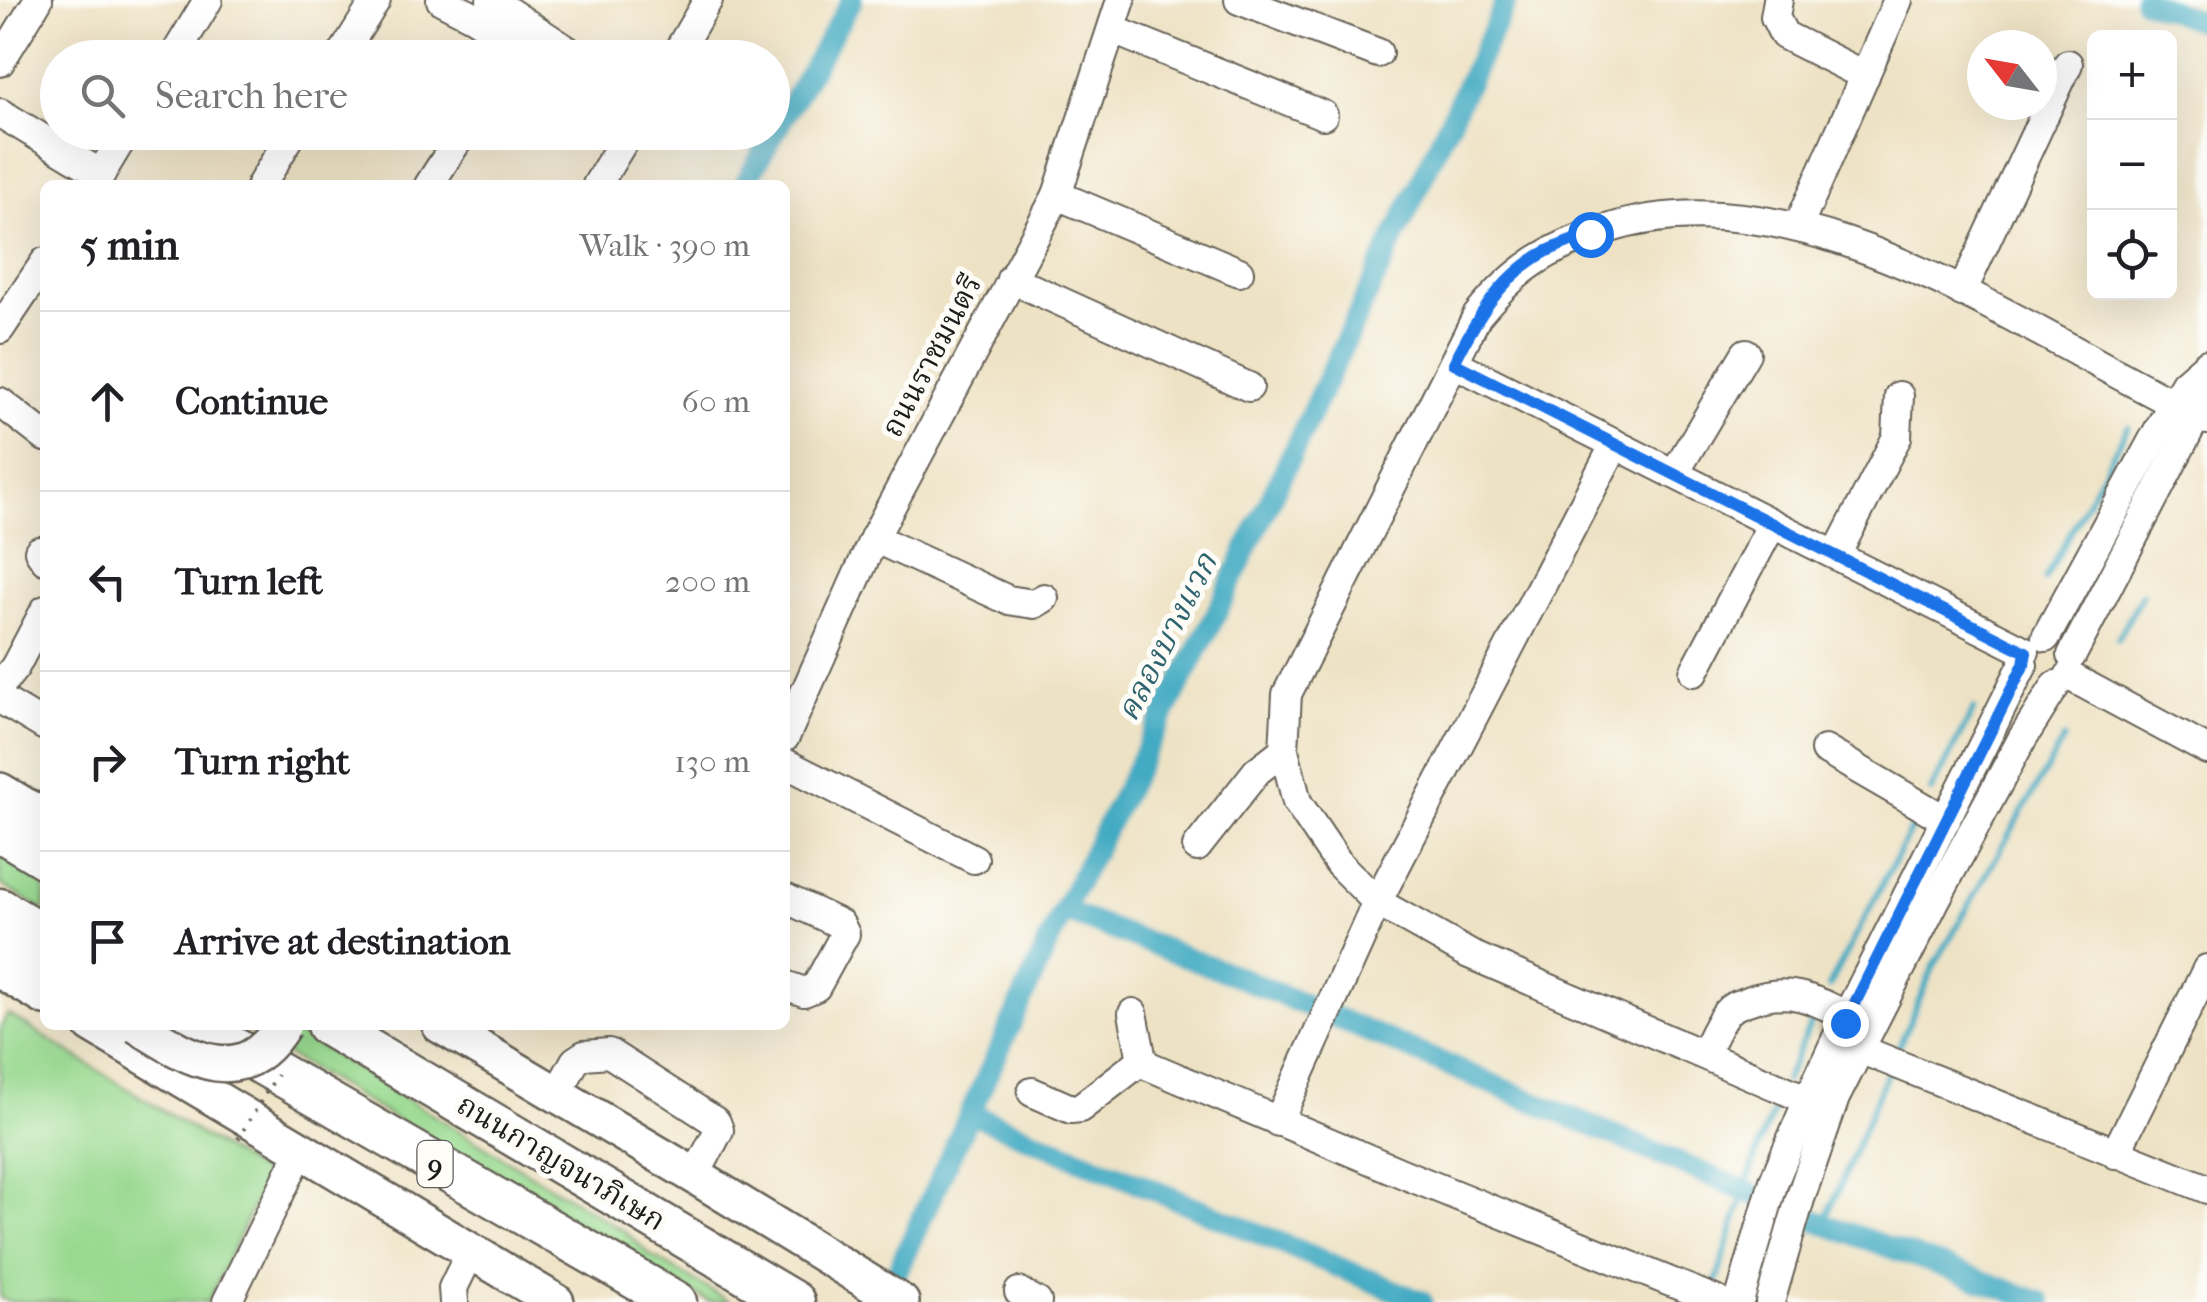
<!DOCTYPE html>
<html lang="en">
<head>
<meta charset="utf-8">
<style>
  :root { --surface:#fff; --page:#f6f6f6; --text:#202124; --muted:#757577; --line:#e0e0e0 }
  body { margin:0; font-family:"IM FELL French Canon","Noto Serif Thai",serif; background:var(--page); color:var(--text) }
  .controls { position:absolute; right:30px; top:30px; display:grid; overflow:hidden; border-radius:15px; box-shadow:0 10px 40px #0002 }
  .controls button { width:90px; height:90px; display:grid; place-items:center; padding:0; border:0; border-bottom:2px solid var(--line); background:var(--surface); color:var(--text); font:50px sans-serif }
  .compass { position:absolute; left:1967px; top:30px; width:90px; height:90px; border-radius:50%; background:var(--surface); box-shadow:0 10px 40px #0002; rotate:301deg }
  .stop { position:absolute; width:30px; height:30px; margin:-22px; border:8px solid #1a73e8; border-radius:50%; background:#fff }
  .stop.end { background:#1a73e8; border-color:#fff; box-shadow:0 2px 10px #0008 }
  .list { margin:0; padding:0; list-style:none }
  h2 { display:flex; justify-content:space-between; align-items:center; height:130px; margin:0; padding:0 40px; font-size:42px }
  h2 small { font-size:32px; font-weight:400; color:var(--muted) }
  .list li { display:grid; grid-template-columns:65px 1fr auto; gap:30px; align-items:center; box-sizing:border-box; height:180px; padding:0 40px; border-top:2px solid var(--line) }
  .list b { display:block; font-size:38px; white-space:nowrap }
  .list em { font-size:32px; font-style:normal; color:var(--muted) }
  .icon { flex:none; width:55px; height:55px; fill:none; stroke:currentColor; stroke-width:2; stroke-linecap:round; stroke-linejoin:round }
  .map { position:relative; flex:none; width:2207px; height:1302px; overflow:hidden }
  .search { position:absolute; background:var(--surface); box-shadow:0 10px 40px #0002; left:40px; top:40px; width:750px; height:110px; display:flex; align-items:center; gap:25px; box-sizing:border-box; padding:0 35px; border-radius:55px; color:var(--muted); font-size:38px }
  .panel { position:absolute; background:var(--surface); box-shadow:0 10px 40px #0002; left:40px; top:180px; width:750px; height:850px; border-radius:15px }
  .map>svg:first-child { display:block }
  .grass { fill:#98d98f; stroke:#5a7a56; stroke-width:2.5 }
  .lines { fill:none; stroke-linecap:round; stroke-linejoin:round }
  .stream { stroke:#42aac2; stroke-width:6 }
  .canal { stroke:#42aac2; stroke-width:22 }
  .minor-casing { stroke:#666157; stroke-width:32 }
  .major-casing { stroke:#666157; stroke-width:40 }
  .highway-casing { stroke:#666157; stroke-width:45 }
  .minor { stroke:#fff; stroke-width:28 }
  .major { stroke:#fff; stroke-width:35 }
  .highway { stroke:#fff; stroke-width:40 }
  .major-bridge-casing { stroke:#666157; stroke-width:40; stroke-linecap:butt }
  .path-bridge { stroke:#666157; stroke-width:4; stroke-dasharray:2.5 8; stroke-linecap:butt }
  .major-bridge { stroke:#fff; stroke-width:35 }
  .route { stroke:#1a73e8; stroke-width:12 }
  .labels { text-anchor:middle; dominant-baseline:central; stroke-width:10; stroke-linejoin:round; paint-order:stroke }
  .shield { fill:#fdfcf7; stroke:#605f5e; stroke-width:2.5 }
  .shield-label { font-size:28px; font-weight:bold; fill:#1c1c1c }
  .street-label { font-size:30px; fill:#1c1c1c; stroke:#fdfcf7 }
  .water-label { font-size:32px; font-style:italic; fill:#2f636f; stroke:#fdfcf7 }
</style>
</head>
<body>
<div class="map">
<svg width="2207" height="1302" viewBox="0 0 2207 1302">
  <rect width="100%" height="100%" fill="#fdfcf7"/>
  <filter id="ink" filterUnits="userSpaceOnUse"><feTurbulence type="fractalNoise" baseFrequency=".01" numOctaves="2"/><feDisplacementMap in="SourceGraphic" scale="20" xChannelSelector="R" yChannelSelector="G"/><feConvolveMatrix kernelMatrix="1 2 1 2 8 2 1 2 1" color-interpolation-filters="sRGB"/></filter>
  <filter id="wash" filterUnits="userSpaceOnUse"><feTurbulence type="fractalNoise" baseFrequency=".0048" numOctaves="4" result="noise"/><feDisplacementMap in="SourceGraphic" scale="40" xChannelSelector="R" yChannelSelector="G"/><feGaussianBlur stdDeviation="2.25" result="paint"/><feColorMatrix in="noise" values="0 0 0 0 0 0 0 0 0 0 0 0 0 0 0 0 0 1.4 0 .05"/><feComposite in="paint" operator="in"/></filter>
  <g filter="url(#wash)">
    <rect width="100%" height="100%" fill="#eee2c4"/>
    <g class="grass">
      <polygon points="0,853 45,880 45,911 0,884"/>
      <polygon points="8,1014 267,1176 208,1302 10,1302 0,1298 0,1028"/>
      <polygon points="237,1025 285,1025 624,1231 652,1256 731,1302 710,1302 627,1257"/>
    </g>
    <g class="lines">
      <g class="stream">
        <polyline points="2045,579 2128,427"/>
        <polyline points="2118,639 2142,594"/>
        <polyline points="1931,791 1974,709"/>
        <polyline points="1829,987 1914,823"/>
        <polyline points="1895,1055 1934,966 2064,739"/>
        <polyline points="1785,1081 1813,1018"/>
        <polyline points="1824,1224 1888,1071"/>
        <polyline points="1714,1289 1760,1142 1779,1098"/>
      </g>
      <g class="canal">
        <polyline points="2144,0 2207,24"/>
        <polyline points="744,185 852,0"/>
        <polyline points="1063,911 1234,975 1824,1224 2041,1302"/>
        <polyline points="970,1113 1422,1302"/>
        <polyline points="883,1302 1063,911 1215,616 1507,0"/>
      </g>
    </g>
  </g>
  <g filter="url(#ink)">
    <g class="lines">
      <g class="minor-casing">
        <g id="minor">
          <polyline points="441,0 474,17 537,58"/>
          <polyline points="491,0 579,58"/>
          <polyline points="1239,0 1378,53"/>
          <polyline points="1778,0 1775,17 1784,35 1865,76"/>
          <polyline points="1113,30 1323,115"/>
          <polyline points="173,58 208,0"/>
          <polyline points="340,58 376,0"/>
          <polyline points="674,58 708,0"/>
          <polyline points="0,62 38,0"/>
          <polyline points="0,113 101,174"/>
          <polyline points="94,185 126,132"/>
          <polyline points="261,185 293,132"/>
          <polyline points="429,185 463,132"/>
          <polyline points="597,185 629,132"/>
          <polyline points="1057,195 1239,272"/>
          <polyline points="1798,227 1898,0"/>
          <polyline points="1011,279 1249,387"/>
          <polyline points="1962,292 2068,64"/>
          <polyline points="0,329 45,262"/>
          <polyline points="1454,363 2025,651"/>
          <polyline points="0,402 45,437"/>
          <polyline points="1674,474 1746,353"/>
          <polyline points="874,538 1008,600 1034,604 1044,598"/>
          <polyline points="39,551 45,560"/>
          <polyline points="1836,555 1897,437 1899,396"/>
          <polyline points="2046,637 2173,403 2185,383 2207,364"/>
          <polyline points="2072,655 2197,415 2206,392 2207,369"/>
          <polyline points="1694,672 1772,524"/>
          <polyline points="2069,676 2207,750"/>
          <polyline points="0,686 15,667 45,610"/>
          <polyline points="0,699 45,726"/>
          <polyline points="785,737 874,538 1057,195 1121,0"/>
          <polyline points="1825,750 1946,820"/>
          <polyline points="785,763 974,859"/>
          <polyline points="1197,847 1257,771 1284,750"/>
          <polyline points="785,898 840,924 845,934 816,987 804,992 785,985"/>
          <polyline points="1133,1013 1142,1060 1149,1066 1411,1177 1720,1302"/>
          <polyline points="1842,1042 2207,1189"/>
          <path d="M 1704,1054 C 1711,1040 1717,1024 1727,1012 C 1733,1005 1740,1004 1748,1001 C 1787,986 1812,998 1847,1016"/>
          <polyline points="1032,1092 1071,1109 1080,1108 1142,1060"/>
          <polyline points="557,1094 575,1061 584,1055 609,1053 716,1122 719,1130 695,1176"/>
          <path d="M 1808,1100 L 1469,954 L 1377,902 L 1339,864 L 1297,802 L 1284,750 L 1287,694 L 1477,316 C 1515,269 1549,247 1607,229 C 1809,165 2031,338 2207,420"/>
          <polyline points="1278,1122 1377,902 1615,444"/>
          <polyline points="2115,1154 2207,969"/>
          <polyline points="1019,1292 1037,1302"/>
          <polyline points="227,1302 301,1150"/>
          <polyline points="454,1302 453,1288 471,1251"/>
          <polyline points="1739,1302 1774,1181 1808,1100 1847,1016 2023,665"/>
          <polyline points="1770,1302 1800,1199 1835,1098 1935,901 2022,739 2056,685"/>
        </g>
      </g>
      <g class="major-casing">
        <g id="major">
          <polyline points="0,791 45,818"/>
          <polyline points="0,942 45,968"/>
          <polyline points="0,970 45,997"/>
          <polyline points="92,1025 556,1302"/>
          <polyline points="440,1025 695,1176 901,1302"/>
        </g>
      </g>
      <g class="highway-casing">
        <g id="highway">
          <polyline points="0,831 45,858"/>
          <polyline points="0,909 45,936"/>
          <polyline points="194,1025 676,1302"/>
          <polyline points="327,1025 794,1302"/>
        </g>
      </g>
      <use href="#minor" class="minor"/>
      <use href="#major" class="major"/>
      <use href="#highway" class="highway"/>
      <g class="major-bridge-casing">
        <path id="major-bridge" d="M 137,1025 C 188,1057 241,1093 283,1025"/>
      </g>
      <polyline class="path-bridge" points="238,1139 277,1075"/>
      <use href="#major-bridge" class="major-bridge"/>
    </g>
  </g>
  <g class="lines" filter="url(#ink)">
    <path class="route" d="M 1590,234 C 1574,240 1555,246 1540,255 C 1498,281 1475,321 1454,363 L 2026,652 L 2024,664 L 1845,1023"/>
  </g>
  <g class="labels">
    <rect class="shield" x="417.5" y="1141" width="35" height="46" rx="8"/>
    <g class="shield-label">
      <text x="435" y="1164">9</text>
    </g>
    <g class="street-label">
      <text transform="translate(932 356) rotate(-62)">ถนนราชมนตรี</text>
      <text transform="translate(561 1163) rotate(31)">ถนนกาญจนาภิเษก</text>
    </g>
    <g class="water-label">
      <text transform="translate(1167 637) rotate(-63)">คลองบางแวก</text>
    </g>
  </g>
</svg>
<div class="controls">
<button>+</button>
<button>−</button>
<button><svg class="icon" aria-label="locate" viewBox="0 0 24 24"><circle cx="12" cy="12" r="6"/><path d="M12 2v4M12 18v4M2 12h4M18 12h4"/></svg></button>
</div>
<svg class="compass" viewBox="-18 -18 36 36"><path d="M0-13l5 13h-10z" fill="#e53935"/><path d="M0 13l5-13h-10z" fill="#757577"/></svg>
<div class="stop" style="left:1590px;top:234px"></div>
<div class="stop end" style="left:1845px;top:1023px"></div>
<div class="search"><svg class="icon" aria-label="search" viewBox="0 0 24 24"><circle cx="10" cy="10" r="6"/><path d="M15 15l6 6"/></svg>Search here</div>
<section class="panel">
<h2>5 min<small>Walk · 390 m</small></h2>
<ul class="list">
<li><svg class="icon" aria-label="ahead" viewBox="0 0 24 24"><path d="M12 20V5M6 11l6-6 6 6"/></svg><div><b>Continue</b></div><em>60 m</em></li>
<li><svg class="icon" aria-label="left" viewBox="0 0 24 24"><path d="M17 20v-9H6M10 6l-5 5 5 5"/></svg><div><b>Turn left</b></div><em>200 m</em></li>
<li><svg class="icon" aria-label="right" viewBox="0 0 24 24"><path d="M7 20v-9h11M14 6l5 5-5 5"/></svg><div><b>Turn right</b></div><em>130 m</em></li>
<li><svg class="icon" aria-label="arrive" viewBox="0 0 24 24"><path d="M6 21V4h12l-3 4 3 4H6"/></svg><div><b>Arrive at destination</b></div></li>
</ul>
</section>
</div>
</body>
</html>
